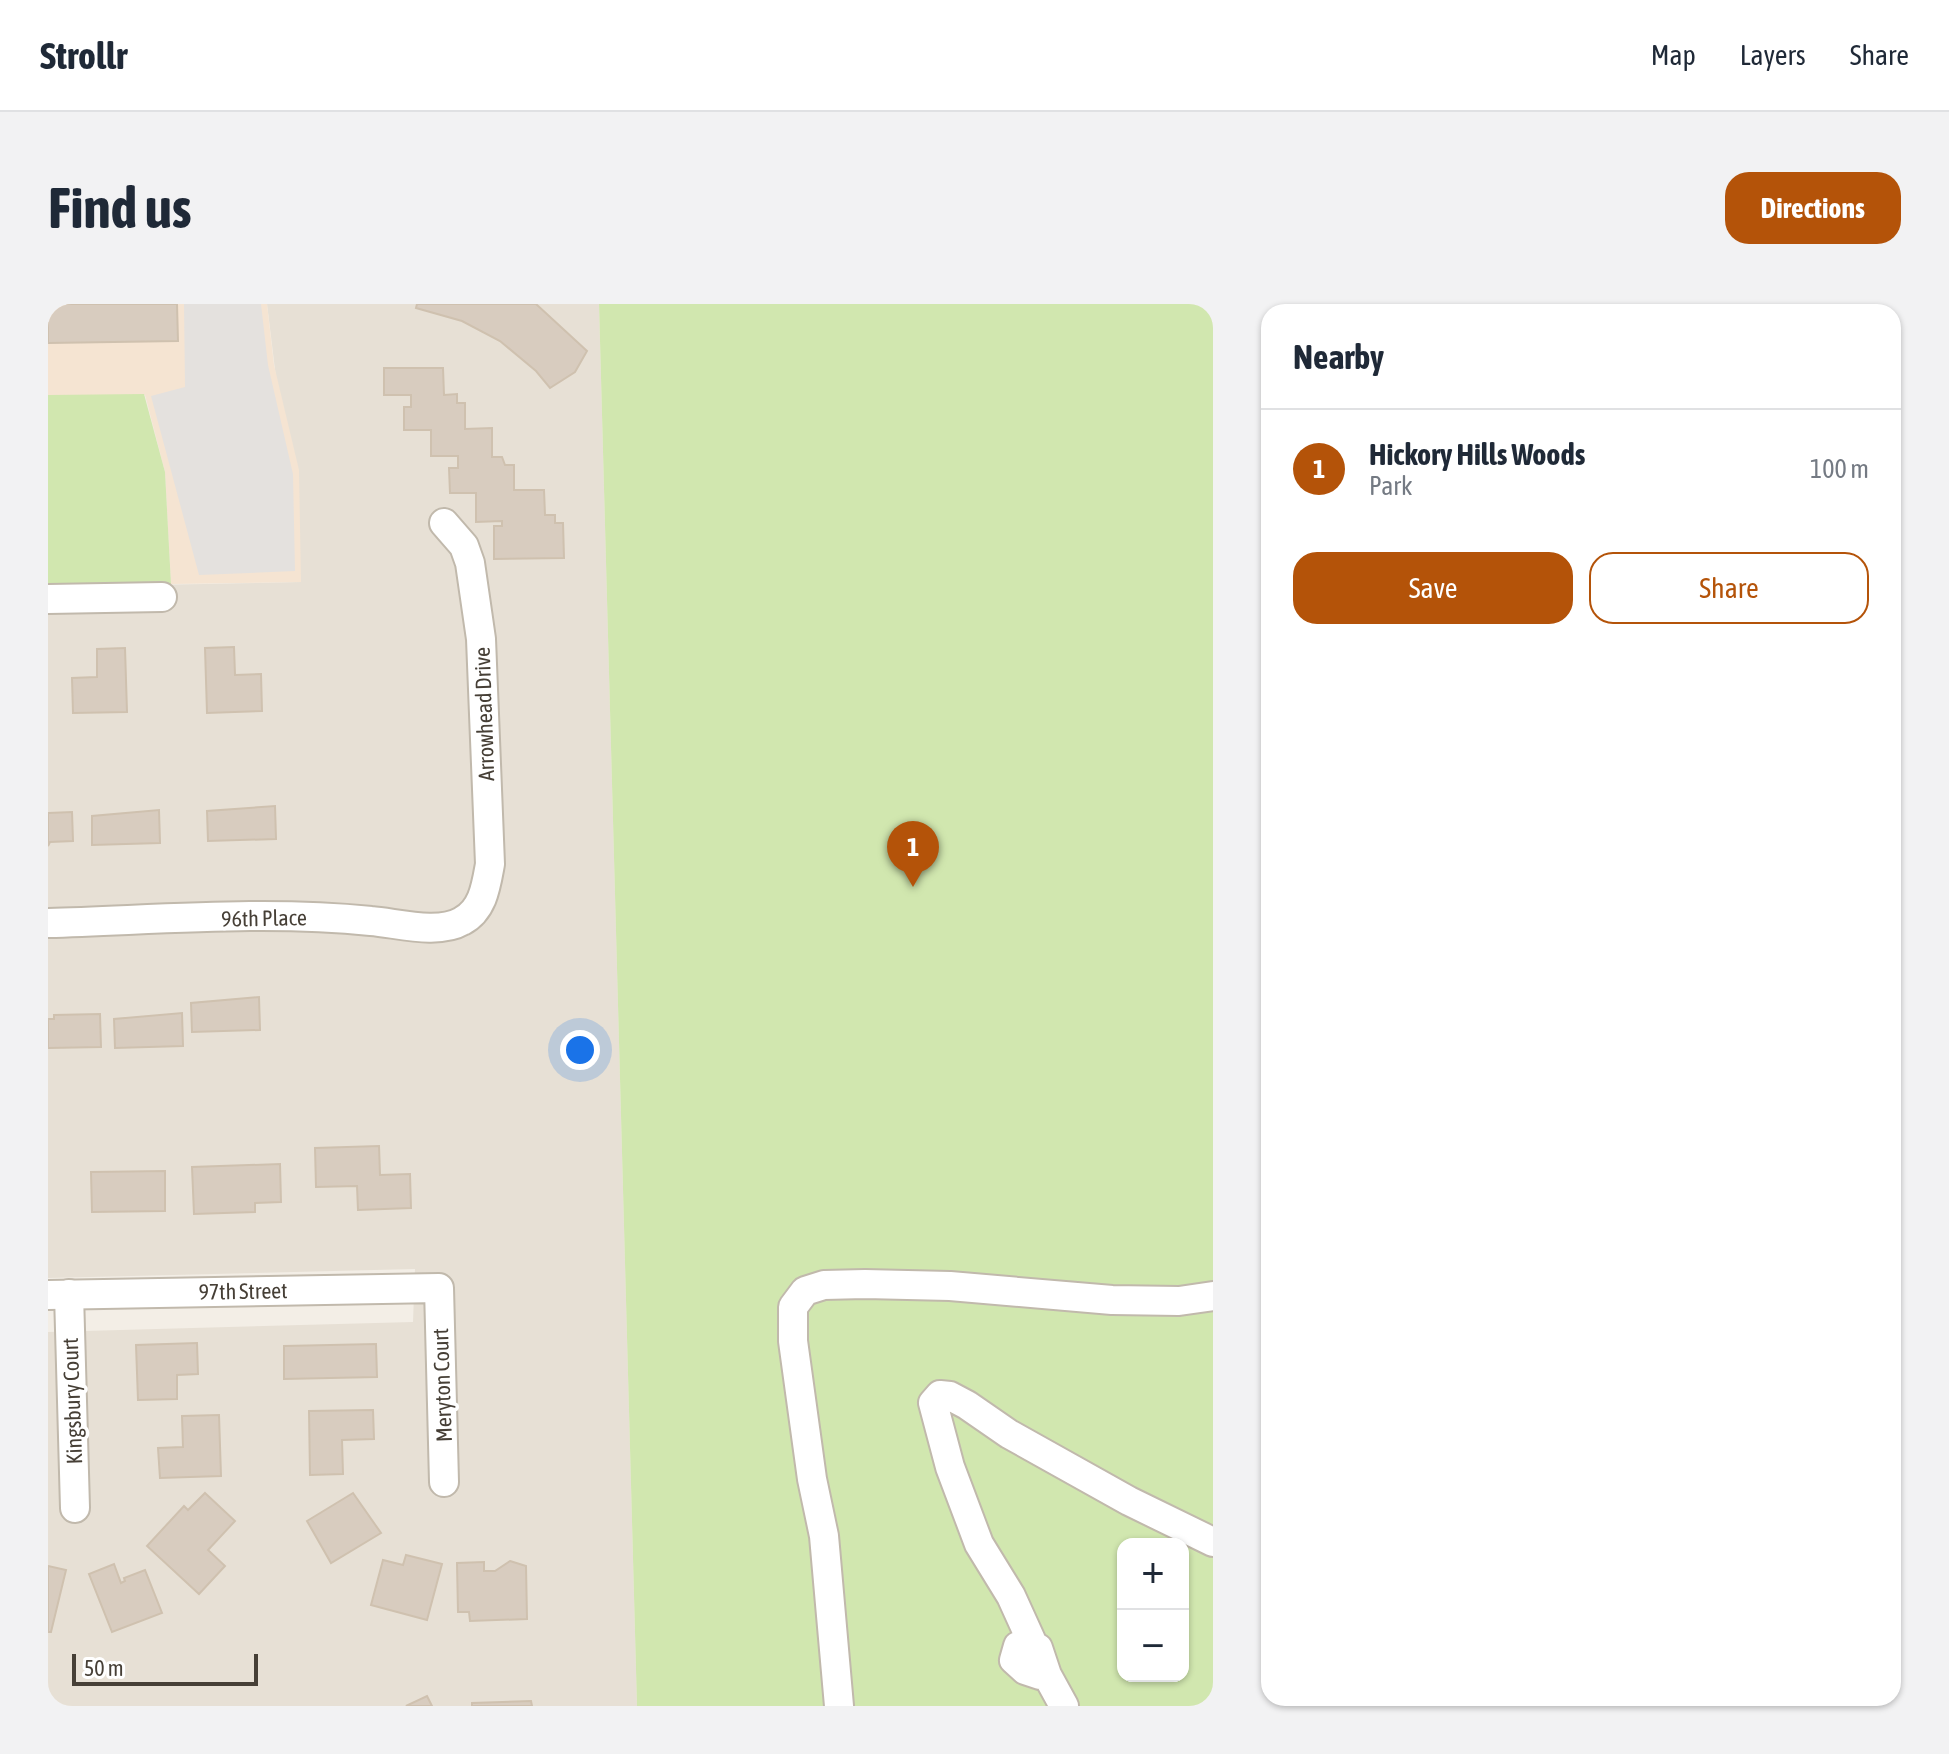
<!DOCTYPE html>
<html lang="en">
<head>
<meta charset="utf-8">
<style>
  :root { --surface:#fff; --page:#f2f2f3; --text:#1f2937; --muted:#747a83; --line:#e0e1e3; --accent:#b45309 }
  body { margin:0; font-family:"Asap Condensed",sans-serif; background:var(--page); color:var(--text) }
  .controls { position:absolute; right:24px; bottom:24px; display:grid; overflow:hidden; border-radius:16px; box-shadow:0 2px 6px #0004 }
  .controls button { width:72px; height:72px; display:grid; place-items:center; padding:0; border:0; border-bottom:2px solid var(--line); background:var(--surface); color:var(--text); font:40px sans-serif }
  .scale { position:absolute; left:24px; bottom:20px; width:186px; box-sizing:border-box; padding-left:8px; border:4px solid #463f36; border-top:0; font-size:22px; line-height:28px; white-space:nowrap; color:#463f36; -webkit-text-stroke:6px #fff; paint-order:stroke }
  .you { position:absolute; left:532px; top:746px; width:28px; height:28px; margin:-20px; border:6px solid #fff; border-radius:50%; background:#1a73e8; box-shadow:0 0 0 12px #1a73e833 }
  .badge { display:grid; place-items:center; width:52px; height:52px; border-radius:50%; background:var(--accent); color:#fff; font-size:26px; font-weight:700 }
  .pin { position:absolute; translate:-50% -66px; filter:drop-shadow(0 2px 4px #0008) }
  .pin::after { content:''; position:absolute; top:42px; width:28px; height:24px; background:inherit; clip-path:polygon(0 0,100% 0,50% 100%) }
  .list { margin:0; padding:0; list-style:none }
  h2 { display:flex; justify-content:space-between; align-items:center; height:104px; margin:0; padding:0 32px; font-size:34px }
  h2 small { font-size:26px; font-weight:400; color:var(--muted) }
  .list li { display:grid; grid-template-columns:52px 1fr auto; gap:24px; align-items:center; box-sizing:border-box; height:120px; padding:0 32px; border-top:2px solid var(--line) }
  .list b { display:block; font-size:30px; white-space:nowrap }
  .list p { margin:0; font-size:26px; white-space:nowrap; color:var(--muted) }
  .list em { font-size:26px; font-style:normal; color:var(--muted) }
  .actions { display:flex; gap:16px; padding:24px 32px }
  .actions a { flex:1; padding:18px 0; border:2px solid var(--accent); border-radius:24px; text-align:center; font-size:28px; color:var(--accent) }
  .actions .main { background:var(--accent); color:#fff }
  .map { position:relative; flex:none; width:1165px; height:1402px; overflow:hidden; border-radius:24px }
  header { display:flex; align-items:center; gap:48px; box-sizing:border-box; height:112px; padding:0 40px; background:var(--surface); border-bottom:2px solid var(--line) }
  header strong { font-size:38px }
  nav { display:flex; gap:44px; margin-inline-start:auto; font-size:28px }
  .intro { display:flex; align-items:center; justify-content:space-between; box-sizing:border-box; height:192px; padding:0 48px }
  h1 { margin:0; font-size:56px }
  .button { padding:20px 36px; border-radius:24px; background:var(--accent); color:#fff; font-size:28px; font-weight:700 }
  main { display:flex; gap:48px; padding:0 48px }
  aside { flex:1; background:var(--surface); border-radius:24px; box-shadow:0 2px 6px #0004 }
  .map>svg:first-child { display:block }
  .residential { fill:#e7e0d5 }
  .commercial { fill:#f5e4d2 }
  .green { fill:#d1e7af; fill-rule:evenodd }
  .parking { fill:#e4e1de }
  .building { fill:#d8ccbf; stroke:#cfc1af; stroke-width:2 }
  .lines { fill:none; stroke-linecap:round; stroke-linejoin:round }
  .minor-casing { stroke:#c1b9ac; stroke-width:32 }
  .minor { stroke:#fff; stroke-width:28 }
  .labels { text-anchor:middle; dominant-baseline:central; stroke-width:7; stroke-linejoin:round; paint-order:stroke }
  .street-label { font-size:22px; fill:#463f36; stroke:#fff }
</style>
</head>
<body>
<header>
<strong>Strollr</strong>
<nav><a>Map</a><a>Layers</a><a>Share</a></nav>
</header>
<div class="intro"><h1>Find us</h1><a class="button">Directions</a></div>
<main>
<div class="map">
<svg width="1165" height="1402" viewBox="0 0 1165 1402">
  <rect width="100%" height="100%" fill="#f3eee6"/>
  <polygon class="residential" points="219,0 551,0 589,1402 0,1402 0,1028 365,1018 367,965 0,974 0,283 253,278"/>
  <polygon class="commercial" points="0,0 219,0 226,61 251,166 253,278 123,280 117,168 97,91 0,91"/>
  <g class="green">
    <path d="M 551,0 L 1165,0 L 1165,1402 L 589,1402 ZM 1075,1240 L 1135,1240 L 1135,1372 L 1075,1372 Z"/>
    <polygon points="96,90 117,168 123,280 0,283 0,91"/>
  </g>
  <polygon class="parking" points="136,0 213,0 220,61 245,170 247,267 151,271 103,92 137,83"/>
  <g class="building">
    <polygon points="0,0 129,0 130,37 0,39"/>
    <polygon points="369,0 488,0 539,47 527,68 502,84 488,67 452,37 414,17 368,4"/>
    <polygon points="336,64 395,64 396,91 409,90 409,99 417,99 417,125 444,124 444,153 454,153 457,161 466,161 466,186 496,186 497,211 507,211 507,219 515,219 516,254 446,255 446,222 454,222 454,217 428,218 428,189 402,189 401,164 410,164 410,152 383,152 383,126 356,126 356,103 363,103 363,91 336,91"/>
    <polygon points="186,343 187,371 213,370 214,407 159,409 157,344"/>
    <polygon points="77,344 79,408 25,409 24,374 49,373 49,345"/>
    <polygon points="227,502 228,535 160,537 159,507"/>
    <polygon points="111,506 112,539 44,541 44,512"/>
    <polygon points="24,508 25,537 2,538 0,542 0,509"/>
    <polygon points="211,693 212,726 144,728 143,699"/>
    <polygon points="134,709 135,742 67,744 66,715"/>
    <polygon points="52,710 53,743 0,744 0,715 6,715 6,711"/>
    <polygon points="331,842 332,871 362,870 363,904 310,906 309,882 268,883 267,844"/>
    <polygon points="232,860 233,898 207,899 207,908 146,910 144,863"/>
    <polygon points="117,867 117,907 44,908 43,868"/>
    <polygon points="149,1039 150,1070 129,1071 129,1095 90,1096 88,1041"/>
    <polygon points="328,1040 329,1073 236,1075 236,1042"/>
    <polygon points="325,1106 326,1135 294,1136 295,1170 262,1171 261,1107"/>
    <polygon points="171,1111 173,1172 112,1174 110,1144 135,1143 134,1112"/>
    <polygon points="157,1189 187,1217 160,1246 177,1262 151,1290 99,1242 136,1202 140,1206"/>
    <polygon points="305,1189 333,1229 283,1259 259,1217"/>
    <polygon points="358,1251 394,1260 379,1316 323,1301 335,1256 355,1261"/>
    <polygon points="462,1257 478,1262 479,1315 422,1317 421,1308 410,1308 409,1259 436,1258 436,1267 447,1267"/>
    <polygon points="66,1260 73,1279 77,1277 76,1274 97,1266 114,1309 64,1328 41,1270"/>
    <polygon points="0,1262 18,1266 3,1328 0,1328"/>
    <polygon points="379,1392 384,1402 358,1402"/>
    <polygon points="483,1397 484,1402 424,1402 424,1399"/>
  </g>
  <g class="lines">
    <g class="minor-casing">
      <g id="minor">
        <polyline points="0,295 114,293"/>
        <path d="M 0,619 C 107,616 217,606 323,617 C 349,619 390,631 414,617 C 435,606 438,582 442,560 L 433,335 L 422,259 L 416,242 L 396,219"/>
        <polyline points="21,990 27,1204"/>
        <polyline points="0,991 391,984 396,1178"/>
        <polyline points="791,1402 776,1232 764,1175 745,1037 745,1003 757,987 776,981 817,980 902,982 1064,996 1131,997 1165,992"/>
        <polyline points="1016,1402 999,1371 990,1344 985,1347 986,1357 976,1349 973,1354 989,1364 992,1371 977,1366 966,1356 970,1342 983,1336 963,1292 931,1240 902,1163 885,1099 892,1091 902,1092 919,1101 961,1130 1081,1197 1165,1238"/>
      </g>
    </g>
    <use href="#minor" class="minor"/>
  </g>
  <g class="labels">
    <g class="street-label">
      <text transform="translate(436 410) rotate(-92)">Arrowhead Drive</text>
      <text transform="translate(216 614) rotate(-1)">96th Place</text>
      <text transform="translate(195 987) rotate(-1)">97th Street</text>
      <text transform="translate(394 1081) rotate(-92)">Meryton Court</text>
      <text transform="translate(24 1097) rotate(-92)">Kingsbury Court</text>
    </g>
  </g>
</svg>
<div class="controls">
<button>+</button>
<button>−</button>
</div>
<div class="scale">50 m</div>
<div class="you"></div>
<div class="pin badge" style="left:865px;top:583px">1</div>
</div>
<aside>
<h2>Nearby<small></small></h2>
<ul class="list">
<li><span class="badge">1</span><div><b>Hickory Hills Woods</b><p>Park</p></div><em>100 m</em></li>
</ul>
<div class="actions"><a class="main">Save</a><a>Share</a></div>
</aside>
</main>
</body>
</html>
